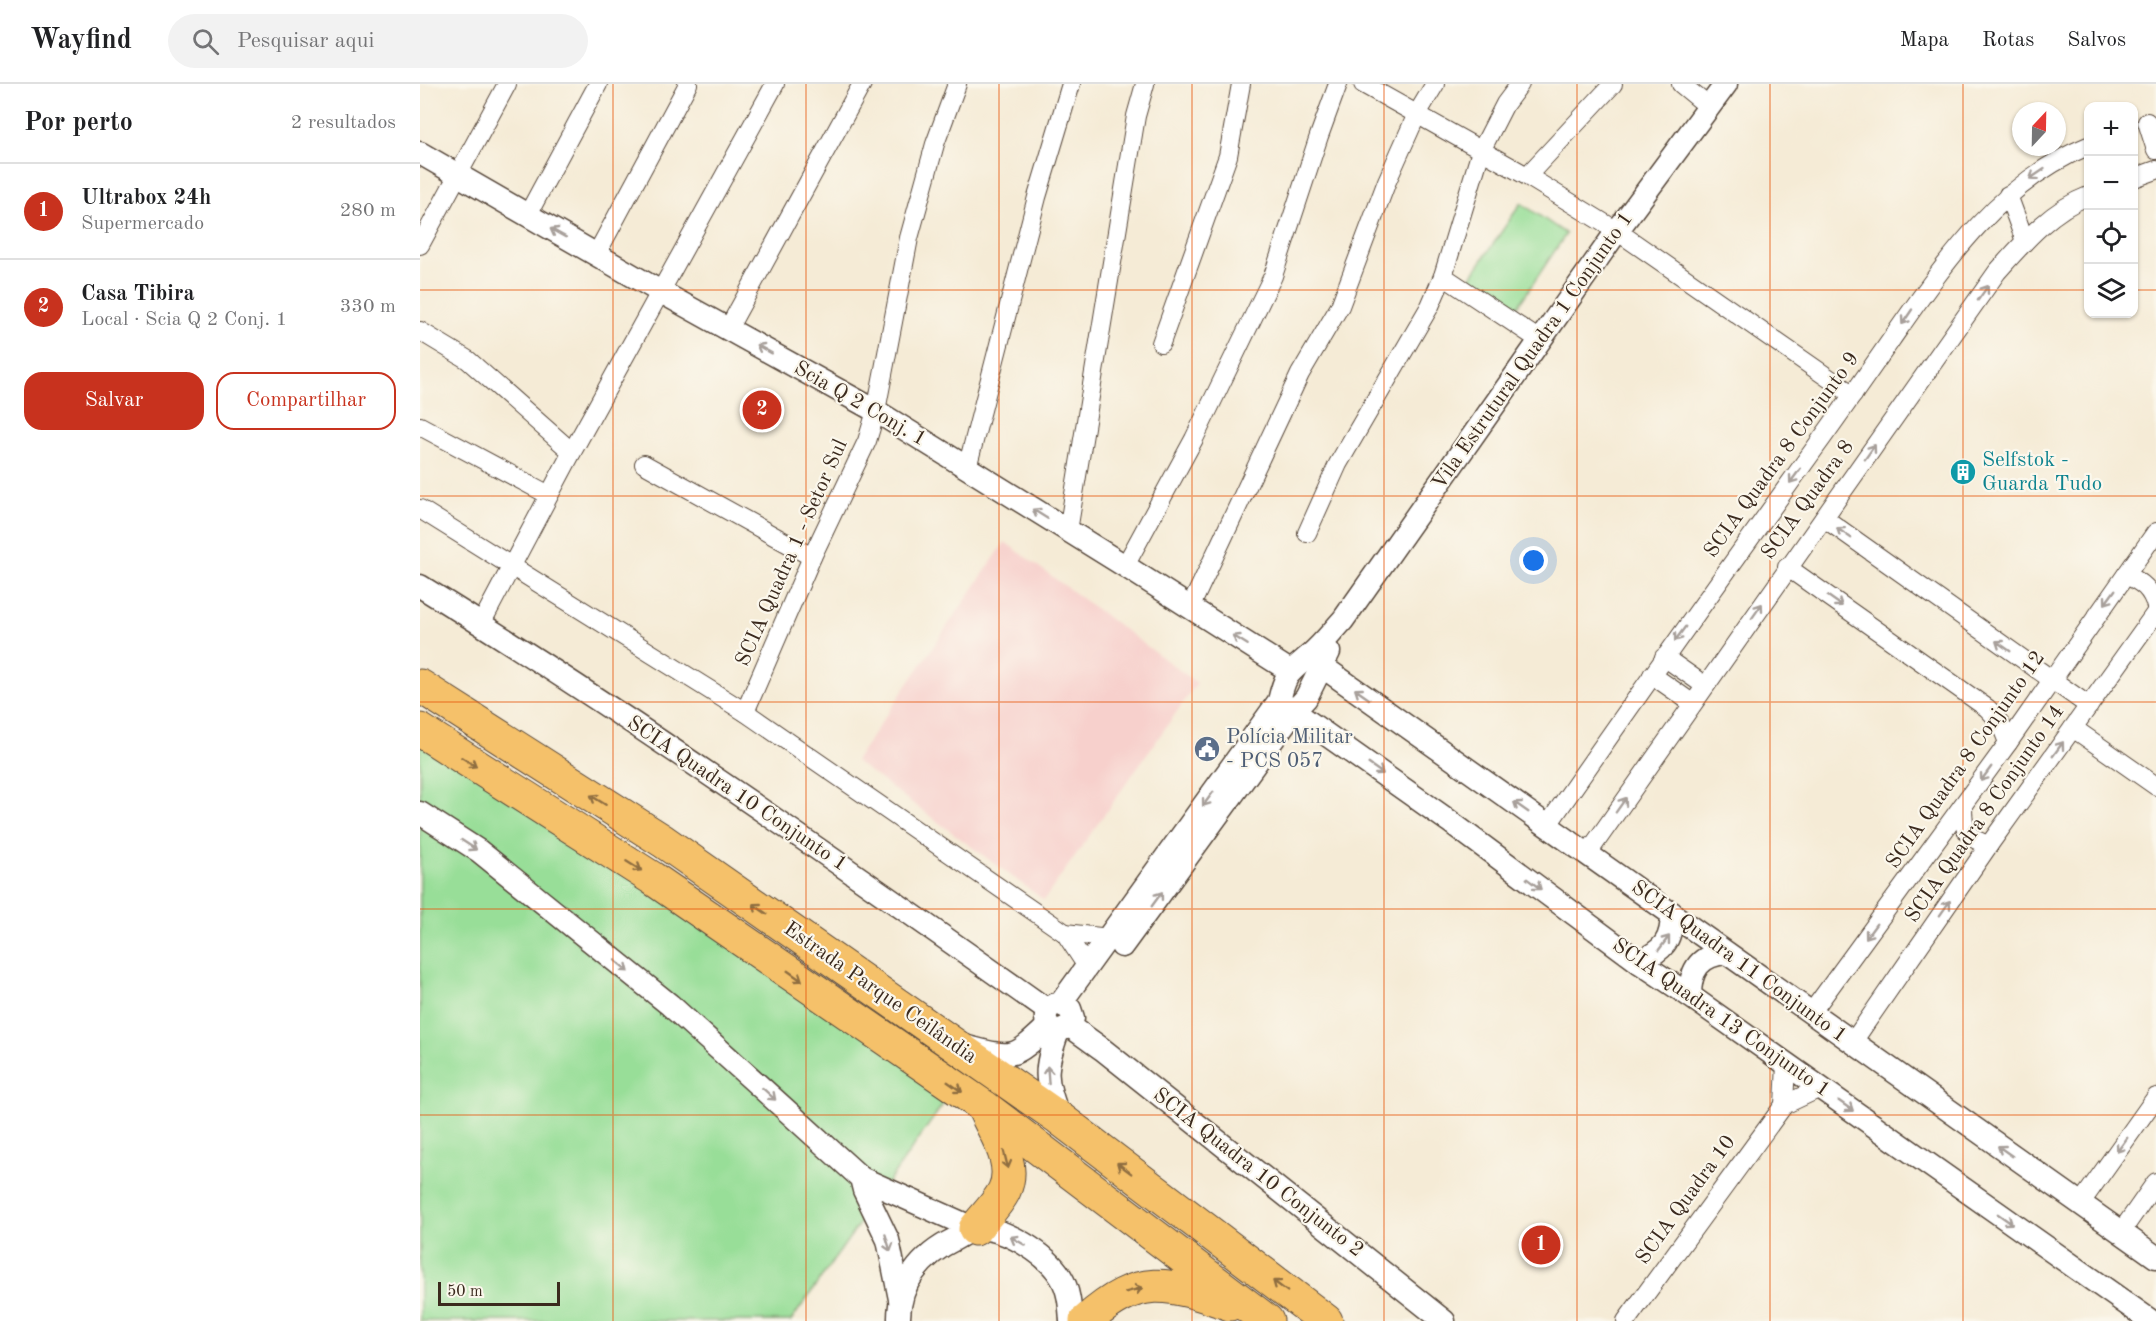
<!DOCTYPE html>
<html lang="pt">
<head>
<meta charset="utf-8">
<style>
  :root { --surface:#fff; --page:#f2f2f2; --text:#202124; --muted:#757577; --line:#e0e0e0; --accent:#c8321e }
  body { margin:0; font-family:"Old Standard TT",serif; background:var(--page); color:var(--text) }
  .controls { position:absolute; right:18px; top:18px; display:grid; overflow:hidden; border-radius:12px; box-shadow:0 2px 4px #0004 }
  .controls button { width:54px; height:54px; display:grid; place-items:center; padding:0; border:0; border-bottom:2px solid var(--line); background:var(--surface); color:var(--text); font:30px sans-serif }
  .compass { position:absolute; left:1592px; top:18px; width:54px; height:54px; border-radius:50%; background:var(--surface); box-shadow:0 2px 4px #0004; rotate:22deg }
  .scale { position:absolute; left:18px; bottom:15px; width:122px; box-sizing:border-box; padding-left:6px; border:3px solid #3b2a1e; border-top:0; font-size:16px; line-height:21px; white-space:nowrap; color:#3b2a1e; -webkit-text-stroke:4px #fbf7ec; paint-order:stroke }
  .you { position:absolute; left:1114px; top:477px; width:21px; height:21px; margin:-15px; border:4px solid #fff; border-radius:50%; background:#1a73e8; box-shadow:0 0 0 9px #1a73e833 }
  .badge { display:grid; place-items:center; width:39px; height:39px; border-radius:50%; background:var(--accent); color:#fff; font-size:20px; font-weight:700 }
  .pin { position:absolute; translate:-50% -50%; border:3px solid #fff; box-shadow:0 2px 6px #0006 }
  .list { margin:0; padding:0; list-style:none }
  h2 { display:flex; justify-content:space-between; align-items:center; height:78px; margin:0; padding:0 24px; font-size:26px }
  h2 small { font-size:20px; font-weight:400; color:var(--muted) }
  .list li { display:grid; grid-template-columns:39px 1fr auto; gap:18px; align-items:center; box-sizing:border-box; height:96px; padding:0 24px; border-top:2px solid var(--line) }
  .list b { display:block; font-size:22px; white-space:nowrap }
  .list p { margin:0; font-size:20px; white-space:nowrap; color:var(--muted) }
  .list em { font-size:20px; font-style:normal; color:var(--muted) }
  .actions { display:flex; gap:12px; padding:18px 24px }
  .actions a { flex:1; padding:14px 0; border:2px solid var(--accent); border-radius:18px; text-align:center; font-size:21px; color:var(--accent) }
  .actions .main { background:var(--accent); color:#fff }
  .icon { flex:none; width:33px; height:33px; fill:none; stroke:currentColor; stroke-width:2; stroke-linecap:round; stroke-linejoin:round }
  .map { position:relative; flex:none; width:1736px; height:1237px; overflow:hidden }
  header { display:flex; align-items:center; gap:36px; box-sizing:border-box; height:84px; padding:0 30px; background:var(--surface); border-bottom:2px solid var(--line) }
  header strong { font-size:28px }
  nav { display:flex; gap:33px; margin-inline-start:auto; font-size:21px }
  .search { width:420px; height:54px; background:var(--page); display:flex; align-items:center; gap:15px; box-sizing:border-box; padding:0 21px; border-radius:33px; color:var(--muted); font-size:22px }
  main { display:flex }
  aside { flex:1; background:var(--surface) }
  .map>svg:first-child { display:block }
  .built { fill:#f7d0cc }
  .green { fill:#98de98; stroke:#6a845b; stroke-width:1.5 }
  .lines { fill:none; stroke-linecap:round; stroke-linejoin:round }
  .minor-casing { stroke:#57473a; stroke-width:20 }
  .tertiary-casing { stroke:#57473a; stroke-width:25 }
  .motorway-casing { stroke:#57473a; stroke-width:35 }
  .minor { stroke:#fff; stroke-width:18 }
  .tertiary { stroke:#fff; stroke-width:22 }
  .motorway { stroke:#f5c16b; stroke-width:33 }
  .oneway { stroke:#a79f9a }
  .oneway2 { stroke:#8f6e41 }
  .grid { fill:none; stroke:#e8590c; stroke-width:1.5; stroke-opacity:0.55 }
  .labels { text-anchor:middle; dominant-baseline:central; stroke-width:4.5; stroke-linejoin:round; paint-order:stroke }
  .street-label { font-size:21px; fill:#3b2a1e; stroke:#fbf7ec }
  .culture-label { font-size:21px; fill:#0d838f; stroke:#fbf7ec; text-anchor:start }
  .service-label { font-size:21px; fill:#4e5e75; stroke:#fbf7ec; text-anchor:start }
</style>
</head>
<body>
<header>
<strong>Wayfind</strong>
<div class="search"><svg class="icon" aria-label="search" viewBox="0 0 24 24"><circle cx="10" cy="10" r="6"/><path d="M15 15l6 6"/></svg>Pesquisar aqui</div>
<nav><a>Mapa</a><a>Rotas</a><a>Salvos</a></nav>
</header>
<main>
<aside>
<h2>Por perto<small>2 resultados</small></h2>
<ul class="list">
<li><span class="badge">1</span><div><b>Ultrabox 24h</b><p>Supermercado</p></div><em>280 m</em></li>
<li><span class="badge">2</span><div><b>Casa Tibira</b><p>Local · Scia Q 2 Conj. 1</p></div><em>330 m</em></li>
</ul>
<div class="actions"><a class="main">Salvar</a><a>Compartilhar</a></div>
</aside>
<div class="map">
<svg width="1736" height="1237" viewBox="0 0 1736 1237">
  <rect width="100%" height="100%" fill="#fbf7ec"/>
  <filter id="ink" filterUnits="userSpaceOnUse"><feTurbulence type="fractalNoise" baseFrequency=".0167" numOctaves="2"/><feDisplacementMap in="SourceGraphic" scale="12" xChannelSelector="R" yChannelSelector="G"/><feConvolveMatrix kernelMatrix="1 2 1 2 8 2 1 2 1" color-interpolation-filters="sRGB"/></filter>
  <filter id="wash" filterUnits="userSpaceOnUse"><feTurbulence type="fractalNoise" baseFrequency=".008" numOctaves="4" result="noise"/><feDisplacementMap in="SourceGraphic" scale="24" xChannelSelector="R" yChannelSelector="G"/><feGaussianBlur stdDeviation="1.35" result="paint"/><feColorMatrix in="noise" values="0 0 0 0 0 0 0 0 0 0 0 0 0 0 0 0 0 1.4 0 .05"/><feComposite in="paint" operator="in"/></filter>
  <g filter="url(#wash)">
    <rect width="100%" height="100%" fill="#f5ebd6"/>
    <polygon class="built" points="585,458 777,599 624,816 435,677"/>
    <g class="green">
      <polygon points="1101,119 1146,150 1096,225 1050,194"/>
      <polygon points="0,646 545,989 371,1237 0,1237"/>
    </g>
  </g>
  <g filter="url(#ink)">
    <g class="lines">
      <g class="minor-casing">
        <g id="minor">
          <polyline points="943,0 1107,92 1197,147 1433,311"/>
          <polyline points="1261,0 1289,23"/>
          <polyline points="1727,38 1736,66"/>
          <polyline points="1107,92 1193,0"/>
          <polyline points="1714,94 1736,86"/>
          <polyline points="1588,111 1605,157"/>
          <polyline points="107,132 178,0"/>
          <polyline points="0,161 87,0"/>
          <polyline points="176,171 268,0"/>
          <polyline points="1023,192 1121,257"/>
          <polyline points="308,245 442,0"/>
          <polyline points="0,247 48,276 152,368"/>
          <polyline points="741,259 808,72 821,0"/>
          <polyline points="0,342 129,411"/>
          <polyline points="224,380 392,473"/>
          <polyline points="547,384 617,113 651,0"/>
          <polyline points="0,425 325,628 645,849 668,884"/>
          <polyline points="1404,434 1669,622"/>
          <polyline points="648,447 716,32 725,0"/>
          <polyline points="887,449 918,380 1010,222 1023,192 1061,67 1085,20 1100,0"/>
          <polyline points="705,482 774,355 853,192 899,52 918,0"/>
          <path d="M 1367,483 L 1567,624 C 1578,634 1583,644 1588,659"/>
          <path d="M 1706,491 C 1722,498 1732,506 1736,523"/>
          <polyline points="770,524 880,290 920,222 967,97 997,30 1015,0"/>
          <polyline points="61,540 152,368 355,0"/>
          <polyline points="1244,573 1284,601"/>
          <polyline points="1232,591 1272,619"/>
          <polyline points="325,628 392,473 447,357 456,327 489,154 515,60 537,0"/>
          <polyline points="1653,644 1736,702"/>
          <path d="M 1543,721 C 1543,745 1545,754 1569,761"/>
          <path d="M 1127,742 C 1215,615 1305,489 1395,364 C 1421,328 1446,292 1471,256 C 1524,180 1579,98 1668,62"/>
          <path d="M 1168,769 L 1577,188 C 1603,159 1631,126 1668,112"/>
          <polyline points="645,849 689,854"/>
          <polyline points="1391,929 1588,659 1736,448"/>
          <polyline points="1432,959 1569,761 1736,528"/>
          <polyline points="1364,1021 1366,980"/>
          <polyline points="1660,1120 1736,1013"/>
          <polyline points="1701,1148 1736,1098"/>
          <polyline points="1206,1237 1364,1021 1400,1004"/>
        </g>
      </g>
      <g class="tertiary-casing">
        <g id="tertiary">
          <polyline points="0,69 241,208 456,327 705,482 870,587"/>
          <path d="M 0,502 C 215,635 421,780 627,926"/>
          <polyline points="889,573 1736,1173"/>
          <polyline points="859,617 1029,737 1219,878 1270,912 1731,1237"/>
          <polyline points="0,729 59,767 250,921 441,1094 444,1106 468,1156 480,1215"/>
          <polyline points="702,862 873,628 886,614 909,568"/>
          <path d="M 1219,878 C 1243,866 1252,858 1252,829"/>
          <path d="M 1270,912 C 1270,886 1280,871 1306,869"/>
          <path d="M 640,920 L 650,925 L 653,934 L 650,942 L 638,947 L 628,942 C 623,931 627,920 640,920 L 859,617 C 866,587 869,590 890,571 C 902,561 912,548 923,536 L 1197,147 L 1306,0"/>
          <polyline points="650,942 682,965 1024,1237"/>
          <path d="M 638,947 C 623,989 625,993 639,1034"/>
          <path d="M 548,963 C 594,975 593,975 628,942"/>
          <polyline points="441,1094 555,1145"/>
          <path d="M 479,1237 C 478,1199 502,1171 535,1155 C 541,1152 549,1146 556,1145 C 583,1142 627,1170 641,1193 C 649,1206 650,1222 651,1237"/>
        </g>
      </g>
      <g class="motorway-casing">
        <g id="motorway">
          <polyline points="0,602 243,757 639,1034 906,1237"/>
          <polyline points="0,646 232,794 563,1022 847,1237"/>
          <path d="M 555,1145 C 564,1133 577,1121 584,1107 C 597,1080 576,1051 565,1027"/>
          <path d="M 666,1237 C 720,1189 746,1198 810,1220"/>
        </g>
      </g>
      <use href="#minor" class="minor"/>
      <use href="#tertiary" class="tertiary"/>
      <use href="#motorway" class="motorway"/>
    </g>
    <defs><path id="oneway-shaft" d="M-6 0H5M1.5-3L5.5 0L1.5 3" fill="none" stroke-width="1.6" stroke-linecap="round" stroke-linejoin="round" transform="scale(1.5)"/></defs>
    <g class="oneway">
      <use href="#oneway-shaft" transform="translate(1617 90) rotate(146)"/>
      <use href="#oneway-shaft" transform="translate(138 149) rotate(-151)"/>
      <use href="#oneway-shaft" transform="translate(1563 209) rotate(-55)"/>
      <use href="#oneway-shaft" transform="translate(1487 233) rotate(124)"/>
      <use href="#oneway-shaft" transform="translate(344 265) rotate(-151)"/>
      <use href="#oneway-shaft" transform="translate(1450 368) rotate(-55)"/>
      <use href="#oneway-shaft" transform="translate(1375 392) rotate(126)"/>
      <use href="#oneway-shaft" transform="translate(620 430) rotate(-148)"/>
      <use href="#oneway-shaft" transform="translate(1424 449) rotate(-145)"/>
      <use href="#oneway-shaft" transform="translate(1690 513) rotate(126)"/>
      <use href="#oneway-shaft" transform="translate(1415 517) rotate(35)"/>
      <use href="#oneway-shaft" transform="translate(1337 527) rotate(-55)"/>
      <use href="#oneway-shaft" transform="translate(1260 550) rotate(126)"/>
      <use href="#oneway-shaft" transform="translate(820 556) rotate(-148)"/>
      <use href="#oneway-shaft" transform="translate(1583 562) rotate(-145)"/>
      <use href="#oneway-shaft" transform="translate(942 610) rotate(-145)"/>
      <use href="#oneway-shaft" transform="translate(1638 665) rotate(-54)"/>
      <use href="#oneway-shaft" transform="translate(956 685) rotate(35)"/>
      <use href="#oneway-shaft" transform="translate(1566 690) rotate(126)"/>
      <use href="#oneway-shaft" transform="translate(788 715) rotate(126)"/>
      <use href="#oneway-shaft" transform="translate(1201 721) rotate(-55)"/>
      <use href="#oneway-shaft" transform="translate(1101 723) rotate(-145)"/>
      <use href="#oneway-shaft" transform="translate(49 761) rotate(33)"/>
      <use href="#oneway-shaft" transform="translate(1114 800) rotate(37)"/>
      <use href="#oneway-shaft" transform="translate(737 815) rotate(-54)"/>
      <use href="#oneway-shaft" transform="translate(1525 824) rotate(-55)"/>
      <use href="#oneway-shaft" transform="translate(1451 847) rotate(126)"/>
      <use href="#oneway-shaft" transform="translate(1244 859) rotate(-53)"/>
      <use href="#oneway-shaft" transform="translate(202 882) rotate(39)"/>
      <use href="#oneway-shaft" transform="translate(628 991) rotate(-94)"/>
      <use href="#oneway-shaft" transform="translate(349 1010) rotate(42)"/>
      <use href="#oneway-shaft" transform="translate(1426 1022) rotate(35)"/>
      <use href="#oneway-shaft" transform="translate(1702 1061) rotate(126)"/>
      <use href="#oneway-shaft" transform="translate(1585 1067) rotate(-145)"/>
      <use href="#oneway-shaft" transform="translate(1585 1135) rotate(35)"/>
      <use href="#oneway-shaft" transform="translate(598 1157) rotate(-150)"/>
      <use href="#oneway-shaft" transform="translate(468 1159) rotate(73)"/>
    </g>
    <g class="oneway2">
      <use href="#oneway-shaft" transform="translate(49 678) rotate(32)"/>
      <use href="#oneway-shaft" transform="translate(178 716) rotate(-148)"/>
      <use href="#oneway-shaft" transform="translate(214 782) rotate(32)"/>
      <use href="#oneway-shaft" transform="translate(340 825) rotate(-145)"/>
      <use href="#oneway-shaft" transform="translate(375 892) rotate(35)"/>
      <use href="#oneway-shaft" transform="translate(535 1003) rotate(35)"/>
      <use href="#oneway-shaft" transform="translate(586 1076) rotate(76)"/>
      <use href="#oneway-shaft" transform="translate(704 1084) rotate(-143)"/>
      <use href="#oneway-shaft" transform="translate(860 1202) rotate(-143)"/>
      <use href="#oneway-shaft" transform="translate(714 1206) rotate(-15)"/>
    </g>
  </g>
  <path class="grid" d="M 193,0 L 193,1237M 386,0 L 386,1237M 579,0 L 579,1237M 772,0 L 772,1237M 964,0 L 964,1237M 1157,0 L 1157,1237M 1350,0 L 1350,1237M 1543,0 L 1543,1237M 0,206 L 1668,206M 1714,206 L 1736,206M 0,412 L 1736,412M 0,618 L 1736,618M 0,825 L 1736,825M 0,1031 L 1736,1031"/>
  <defs>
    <g id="building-disc" transform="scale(1.35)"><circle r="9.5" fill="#0f9aa8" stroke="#fbf7ec"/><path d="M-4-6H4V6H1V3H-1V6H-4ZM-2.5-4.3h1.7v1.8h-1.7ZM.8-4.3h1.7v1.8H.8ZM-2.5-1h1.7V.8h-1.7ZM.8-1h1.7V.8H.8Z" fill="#fff"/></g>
    <g id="civic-disc" transform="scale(1.35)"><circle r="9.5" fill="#5c6f8a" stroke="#fbf7ec"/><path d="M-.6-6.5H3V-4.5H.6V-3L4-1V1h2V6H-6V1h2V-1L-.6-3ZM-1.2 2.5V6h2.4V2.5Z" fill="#fff"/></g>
  </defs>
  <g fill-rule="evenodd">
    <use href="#building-disc" x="1543" y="388"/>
    <use href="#civic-disc" x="787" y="665"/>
  </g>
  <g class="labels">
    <g class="street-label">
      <text transform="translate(1113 267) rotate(-55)">Vila Estrutural Quadra 1 Conjunto 1</text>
      <text transform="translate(440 320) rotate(30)">Scia Q 2 Conj. 1</text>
      <text transform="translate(1362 371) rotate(-54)">SCIA Quadra 8 Conjunto 9</text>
      <text transform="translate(1388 416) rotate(-54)">SCIA Quadra 8</text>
      <text transform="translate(372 469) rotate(-66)">SCIA Quadra 1 - Setor Sul</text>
      <text transform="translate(1546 676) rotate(-55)">SCIA Quadra 8 Conjunto 12</text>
      <text transform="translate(317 710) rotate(34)">SCIA Quadra 10 Conjunto 1</text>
      <text transform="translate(1565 730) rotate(-55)">SCIA Quadra 8 Conjunto 14</text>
      <text transform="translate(1319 878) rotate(36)">SCIA Quadra 11 Conjunto 1</text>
      <text transform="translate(460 909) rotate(35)">Estrada Parque Ceilândia</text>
      <text transform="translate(1301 934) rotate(35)">SCIA Quadra 13 Conjunto 1</text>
      <text transform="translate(838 1089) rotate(38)">SCIA Quadra 10 Conjunto 2</text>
      <text transform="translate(1266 1116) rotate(-54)">SCIA Quadra 10</text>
    </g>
    <g class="culture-label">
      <text x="1562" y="376">Selfstok -<tspan x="1562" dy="24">Guarda Tudo</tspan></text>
    </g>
    <g class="service-label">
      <text x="806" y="653">Polícia Militar<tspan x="806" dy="24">- PCS 057</tspan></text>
    </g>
  </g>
</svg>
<div class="controls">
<button>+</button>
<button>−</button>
<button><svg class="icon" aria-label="locate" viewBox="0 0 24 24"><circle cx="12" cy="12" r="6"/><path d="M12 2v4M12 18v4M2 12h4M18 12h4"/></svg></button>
<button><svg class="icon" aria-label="layers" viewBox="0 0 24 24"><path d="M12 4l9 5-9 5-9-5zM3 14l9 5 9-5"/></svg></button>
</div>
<svg class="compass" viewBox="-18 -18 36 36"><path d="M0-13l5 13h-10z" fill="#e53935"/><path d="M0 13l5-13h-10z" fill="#757577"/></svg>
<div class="scale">50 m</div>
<div class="you"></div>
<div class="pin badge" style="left:1121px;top:1161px">1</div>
<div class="pin badge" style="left:342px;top:326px">2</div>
</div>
</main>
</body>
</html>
